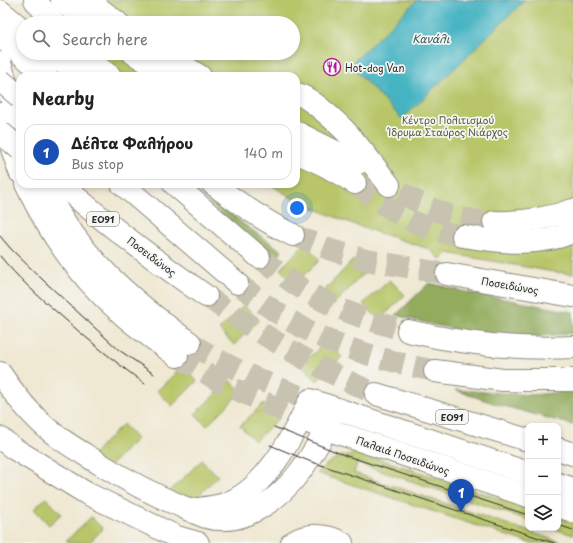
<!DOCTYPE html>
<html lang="en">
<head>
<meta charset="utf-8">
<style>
  :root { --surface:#fff; --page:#f2f2f2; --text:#222; --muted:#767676; --line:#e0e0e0; --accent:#7c3aed }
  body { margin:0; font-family:"Playpen Sans",sans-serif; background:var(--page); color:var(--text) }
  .controls { position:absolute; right:12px; bottom:12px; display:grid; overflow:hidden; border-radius:8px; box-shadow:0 2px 6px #0003 }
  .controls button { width:36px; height:36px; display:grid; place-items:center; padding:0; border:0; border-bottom:1px solid var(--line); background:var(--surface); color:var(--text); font:20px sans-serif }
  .you { position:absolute; left:297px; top:208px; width:14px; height:14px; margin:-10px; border:3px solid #fff; border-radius:50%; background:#1a73e8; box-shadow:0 0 0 6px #1a73e833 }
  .badge { display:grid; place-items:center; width:26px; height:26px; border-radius:50%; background:var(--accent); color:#fff; font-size:13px; font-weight:700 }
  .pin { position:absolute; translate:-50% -33px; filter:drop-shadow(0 1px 2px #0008) }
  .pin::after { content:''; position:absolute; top:21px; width:14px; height:12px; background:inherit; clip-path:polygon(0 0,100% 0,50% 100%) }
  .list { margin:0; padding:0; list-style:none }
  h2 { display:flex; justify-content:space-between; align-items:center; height:52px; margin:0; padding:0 16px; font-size:17px }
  h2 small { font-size:13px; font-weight:400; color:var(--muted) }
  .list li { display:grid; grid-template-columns:26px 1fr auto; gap:12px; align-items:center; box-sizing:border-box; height:56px; margin:0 8px 8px; padding:0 8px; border:1px solid var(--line); border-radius:12px }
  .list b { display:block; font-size:15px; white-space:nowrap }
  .list p { margin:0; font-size:13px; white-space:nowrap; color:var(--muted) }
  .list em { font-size:13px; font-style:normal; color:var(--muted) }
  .icon { flex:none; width:22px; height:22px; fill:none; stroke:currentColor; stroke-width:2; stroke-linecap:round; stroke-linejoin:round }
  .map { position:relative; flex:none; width:573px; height:543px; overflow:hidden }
  .search { position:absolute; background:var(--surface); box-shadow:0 2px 6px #0003; left:16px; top:16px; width:284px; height:44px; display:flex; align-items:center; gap:10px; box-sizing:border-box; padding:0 14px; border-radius:22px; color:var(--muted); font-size:15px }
  .panel { position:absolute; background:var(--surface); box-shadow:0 2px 6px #0003; left:16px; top:72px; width:284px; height:116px; border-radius:12px }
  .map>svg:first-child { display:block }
  .green { fill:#b8c669; stroke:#72784a }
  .forest { fill:#92ab5d; stroke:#5e6b44 }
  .water { fill:#45b3c2; stroke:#386f76 }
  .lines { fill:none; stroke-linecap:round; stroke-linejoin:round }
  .minor-tunnel { stroke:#c8c2b1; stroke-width:22; stroke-dasharray:22 11; stroke-linecap:butt }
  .major-tunnel { stroke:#c8c2b1; stroke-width:22; stroke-dasharray:22 11; stroke-linecap:butt }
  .highway-tunnel { stroke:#c8c2b1; stroke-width:22; stroke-dasharray:22 11; stroke-linecap:butt }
  .minor-casing { stroke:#8d8a7e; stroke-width:24 }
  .major-casing { stroke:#8d8a7e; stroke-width:24 }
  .highway-casing { stroke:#8d8a7e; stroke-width:24 }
  .minor { stroke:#fff; stroke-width:22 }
  .major { stroke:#fff; stroke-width:22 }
  .highway { stroke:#fff; stroke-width:22 }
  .tram { stroke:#2b2b2b; stroke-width:1 }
  .highway-bridge-casing { stroke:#8d8a7e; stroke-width:24; stroke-linecap:butt }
  .highway-bridge { stroke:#fff; stroke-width:22 }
  .labels { text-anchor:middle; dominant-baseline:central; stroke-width:3.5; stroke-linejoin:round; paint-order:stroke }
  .shield { fill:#f6f6f2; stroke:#686867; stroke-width:1 }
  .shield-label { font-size:9px; font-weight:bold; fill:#2b2b2b }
  .poi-label { font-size:10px; fill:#2b2b2b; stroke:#f6f6f2; text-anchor:start }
  .park-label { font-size:10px; fill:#555a3e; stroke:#f6f6f2 }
  .street-label { font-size:10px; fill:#2b2b2b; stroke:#f6f6f2 }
  .water-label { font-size:11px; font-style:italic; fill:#345b60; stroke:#f6f6f2 }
</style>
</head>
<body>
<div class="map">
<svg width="573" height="543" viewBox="0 0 573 543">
  <rect width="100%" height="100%" fill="#f6f6f2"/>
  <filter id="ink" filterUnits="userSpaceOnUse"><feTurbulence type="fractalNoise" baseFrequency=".025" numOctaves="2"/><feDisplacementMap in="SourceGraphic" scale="8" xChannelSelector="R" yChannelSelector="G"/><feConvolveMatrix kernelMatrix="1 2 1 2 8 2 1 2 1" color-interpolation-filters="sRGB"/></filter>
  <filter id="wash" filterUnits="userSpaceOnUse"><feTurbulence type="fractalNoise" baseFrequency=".012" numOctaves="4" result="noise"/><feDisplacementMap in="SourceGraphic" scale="16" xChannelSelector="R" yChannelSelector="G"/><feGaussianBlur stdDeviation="0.9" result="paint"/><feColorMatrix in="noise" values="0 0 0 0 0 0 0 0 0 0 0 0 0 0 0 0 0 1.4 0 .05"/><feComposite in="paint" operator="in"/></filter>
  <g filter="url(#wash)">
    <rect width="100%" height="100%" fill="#efe8d2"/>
    <g class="green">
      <polygon points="38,0 573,0 573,274 554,272 447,253 441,260 429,249 361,227 323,212 301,203 269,184 296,184 296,76 118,76 91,53 293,53 293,23 61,23"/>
      <polygon points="305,244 320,260 295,284 280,269"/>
      <polygon points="353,260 365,272 332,306 320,295"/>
      <polygon points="390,280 405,295 379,320 363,304"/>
      <polygon points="244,305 259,320 234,345 219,330"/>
      <polygon points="326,341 342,357 317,381 302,365"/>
      <polygon points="182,366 197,381 172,406 157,391"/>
      <polygon points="229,380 242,391 207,426 195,414"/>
      <polygon points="264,403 279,418 255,441 240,426"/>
      <polygon points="123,424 137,439 102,474 87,460"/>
      <path d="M 351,454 L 360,454 L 370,456 L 528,508 L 528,520 L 357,463 L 354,473 L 563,543 L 529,543 L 317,473 C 327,463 337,456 351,454 Z"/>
      <polygon points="202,460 218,476 184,510 168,493"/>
      <polygon points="46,498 61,514 49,525 34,509"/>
      <polygon points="91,517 103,529 89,543 68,543 66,541"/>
      <polygon points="558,517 573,522 573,535 552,528 558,528"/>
    </g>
    <g class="forest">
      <polygon points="187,184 195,184 242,223 282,251 276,259 246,236"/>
      <path d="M 429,283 L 466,292 L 573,312 L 573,333 C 563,334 553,335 542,336 C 495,339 442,328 396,315 Z"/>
      <polygon points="455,390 532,395 573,391 573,425 493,403"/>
    </g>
    <polygon class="water" points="417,0 525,0 402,119 350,65"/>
  </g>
  <g filter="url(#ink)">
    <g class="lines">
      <g class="minor-tunnel">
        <path d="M 373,174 C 414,202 443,220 494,222"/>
        <path d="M 355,183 C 380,203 407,222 438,231 C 446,233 455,234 463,236"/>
      </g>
      <g class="major-tunnel">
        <path d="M 190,343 C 229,368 267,384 310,400"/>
        <polyline points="177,356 224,384 301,419"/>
      </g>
      <g class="highway-tunnel">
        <polyline points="293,235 331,250 366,260 447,274"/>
        <path d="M 259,257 C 278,272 297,287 318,298 C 346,313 377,323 408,331"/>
        <path d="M 237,283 C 257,298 276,314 298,325 C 340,349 388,361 435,371"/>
        <path d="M 206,296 C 260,334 316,368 376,394"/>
      </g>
      <g class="minor-casing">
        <g id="minor">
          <polyline points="62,0 86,23"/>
          <polyline points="88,0 118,23"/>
          <polyline points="133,53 169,76"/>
          <polyline points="163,53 200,76"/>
          <path d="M 296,94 C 306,93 341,126 349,135 C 363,151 376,168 389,185"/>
          <polyline points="296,132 358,163"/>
          <polyline points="296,152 326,166 355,183"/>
          <path d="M 494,222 C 522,223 547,219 573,210"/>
          <path d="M 463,236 C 499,242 538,247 573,232"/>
          <path d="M 0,373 C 10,388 23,405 36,418 C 54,437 78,450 100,464 C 126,480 152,494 181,506 C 189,510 197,514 206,517 C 216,520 232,520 242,516 C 288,501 316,453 334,412"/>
          <polyline points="0,438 13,448 86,493 177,537 198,543"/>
          <path d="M 197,509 C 206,508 216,507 225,504 C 265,490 292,438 309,402"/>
          <path d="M 292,543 C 307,533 327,534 342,543"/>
        </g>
      </g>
      <g class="major-casing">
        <g id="major">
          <polyline points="0,63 20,126"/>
          <polyline points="0,114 20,172"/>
          <path d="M 26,184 C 49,234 81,279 123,315 C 140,330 159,343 177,356"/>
          <path d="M 43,184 C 77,254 128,298 190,343"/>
          <polyline points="310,400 528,473"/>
          <polyline points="301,419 326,429 528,496"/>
          <polyline points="558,484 573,489"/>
          <polyline points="558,506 573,511"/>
        </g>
      </g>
      <g class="highway-casing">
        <g id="highway">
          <polyline points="35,0 54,23"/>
          <polyline points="0,11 23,30"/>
          <polyline points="0,36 47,76"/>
          <polyline points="52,53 80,76"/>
          <polyline points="83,53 92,63 110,76"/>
          <path d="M 61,184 C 107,225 156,261 206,296"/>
          <polyline points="122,184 237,283"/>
          <polyline points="174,184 259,257"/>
          <path d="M 213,184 C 238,203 264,221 293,235"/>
          <polyline points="447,274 573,296"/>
          <path d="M 408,331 C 464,344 515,350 573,347"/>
          <polyline points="435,371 503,380 573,380"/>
          <polyline points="376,394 528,440"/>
          <polyline points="558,449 573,454"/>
        </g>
      </g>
      <use href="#minor" class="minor"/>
      <use href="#major" class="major"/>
      <use href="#highway" class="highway"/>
      <g class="tram">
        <polyline points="0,236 11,249 44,281 119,350 154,374"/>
        <path d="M 0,256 C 17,277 38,296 59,314 C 87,339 115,362 145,384"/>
        <polyline points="274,427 344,455 528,515"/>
        <polyline points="270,445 309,461 554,543"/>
        <polyline points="558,525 573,530"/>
      </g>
      <g class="highway-bridge-casing">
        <g id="highway-bridge">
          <polyline points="0,80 20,97"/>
          <polyline points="0,132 20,149"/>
        </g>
      </g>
      <use href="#highway-bridge" class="highway-bridge"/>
    </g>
  </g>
  <defs>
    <g id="restaurant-ring" transform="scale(0.9)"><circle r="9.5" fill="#f6f6f2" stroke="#b5179e" stroke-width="1.5"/><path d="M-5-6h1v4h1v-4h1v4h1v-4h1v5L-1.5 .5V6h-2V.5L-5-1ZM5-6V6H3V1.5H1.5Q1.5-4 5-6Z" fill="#b5179e"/></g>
  </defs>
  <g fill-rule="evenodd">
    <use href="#restaurant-ring" x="332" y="67"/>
  </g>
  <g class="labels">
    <g class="shield">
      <rect x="87" y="212" width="32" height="14" rx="3"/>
      <rect x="436" y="410" width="32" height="14" rx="3"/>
    </g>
    <g class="shield-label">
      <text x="103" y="219">ΕΟ91</text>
      <text x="452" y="417">ΕΟ91</text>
    </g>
    <g class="poi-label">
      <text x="345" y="67">Hot-dog Van</text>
    </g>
    <g class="park-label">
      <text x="448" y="119">Κέντρο Πολιτισμού<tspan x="448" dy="12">Ίδρυμα Σταύρος Νιάρχος</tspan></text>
    </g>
    <g class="street-label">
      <text transform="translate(152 256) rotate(37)">Ποσειδώνος</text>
      <text transform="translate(510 285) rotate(10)">Ποσειδώνος</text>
      <text transform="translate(403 455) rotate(19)">Παλαιά Ποσειδώνος</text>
    </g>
    <g class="water-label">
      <text x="431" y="38">Κανάλι</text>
    </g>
  </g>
</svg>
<div class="controls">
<button>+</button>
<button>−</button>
<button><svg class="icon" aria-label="layers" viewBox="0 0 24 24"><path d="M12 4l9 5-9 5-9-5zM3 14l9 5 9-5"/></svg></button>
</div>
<div class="you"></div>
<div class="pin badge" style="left:461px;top:512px;background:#1a4fb4">1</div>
<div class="search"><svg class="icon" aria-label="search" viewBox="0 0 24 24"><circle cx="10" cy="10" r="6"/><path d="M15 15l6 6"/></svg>Search here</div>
<section class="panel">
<h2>Nearby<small></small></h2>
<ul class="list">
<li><span class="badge" style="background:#1a4fb4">1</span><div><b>Δέλτα Φαλήρου</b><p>Bus stop</p></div><em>140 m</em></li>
</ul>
</section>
</div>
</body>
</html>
